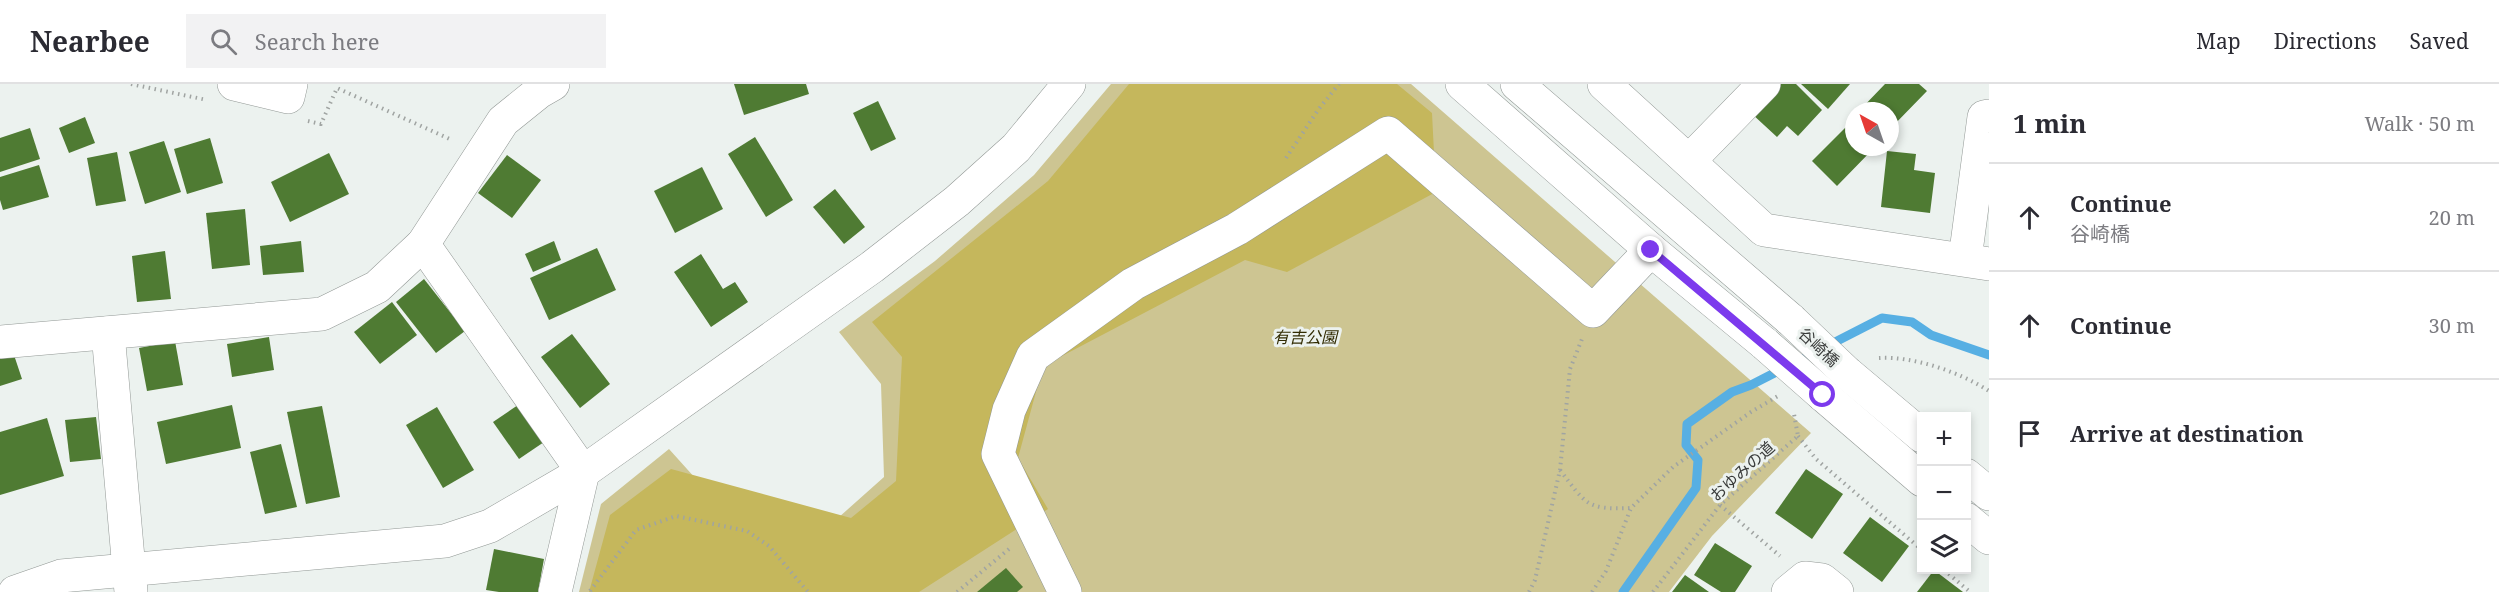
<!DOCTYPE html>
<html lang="en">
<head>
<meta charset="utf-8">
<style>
  :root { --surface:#fff; --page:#f2f2f3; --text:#2b2b33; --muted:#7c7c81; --line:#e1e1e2 }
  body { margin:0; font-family:"Noto Serif","Noto Sans JP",serif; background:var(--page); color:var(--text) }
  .controls { position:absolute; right:18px; bottom:18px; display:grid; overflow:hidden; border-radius:0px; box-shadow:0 3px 9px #0003 }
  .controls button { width:54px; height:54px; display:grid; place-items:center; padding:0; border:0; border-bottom:2px solid var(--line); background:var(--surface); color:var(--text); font:30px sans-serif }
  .compass { position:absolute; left:1845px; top:18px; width:54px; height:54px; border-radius:50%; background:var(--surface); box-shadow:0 3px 9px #0003; rotate:320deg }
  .stop { position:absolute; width:18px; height:18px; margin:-14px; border:4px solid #7c3aed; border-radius:50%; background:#fff }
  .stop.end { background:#7c3aed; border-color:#fff; box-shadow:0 2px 6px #0008 }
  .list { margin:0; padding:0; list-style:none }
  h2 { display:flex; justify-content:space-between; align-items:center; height:78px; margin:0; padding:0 24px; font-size:26px }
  h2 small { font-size:20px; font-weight:400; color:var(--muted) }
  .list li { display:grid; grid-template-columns:39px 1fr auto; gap:18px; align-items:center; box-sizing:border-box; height:108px; padding:0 24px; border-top:2px solid var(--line) }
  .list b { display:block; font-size:22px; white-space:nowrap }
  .list p { margin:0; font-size:20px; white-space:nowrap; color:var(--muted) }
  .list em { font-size:20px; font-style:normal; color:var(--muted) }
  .icon { flex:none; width:33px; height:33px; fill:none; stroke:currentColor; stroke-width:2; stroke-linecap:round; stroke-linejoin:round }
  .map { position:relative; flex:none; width:1989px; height:508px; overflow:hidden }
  header { display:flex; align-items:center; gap:36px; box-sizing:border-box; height:84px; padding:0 30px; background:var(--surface); border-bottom:2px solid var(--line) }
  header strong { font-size:28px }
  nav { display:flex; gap:33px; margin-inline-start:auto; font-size:21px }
  .search { width:420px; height:54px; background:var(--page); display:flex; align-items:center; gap:15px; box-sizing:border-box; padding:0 21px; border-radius:0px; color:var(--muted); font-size:22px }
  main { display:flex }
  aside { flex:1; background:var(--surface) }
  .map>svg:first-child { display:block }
  .green { fill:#cdc592 }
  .forest { fill:#c5b75c }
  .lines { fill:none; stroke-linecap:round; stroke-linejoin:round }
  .stream { stroke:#57afe3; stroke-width:9 }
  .building { fill:#4f7b33 }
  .minor-casing { stroke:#929895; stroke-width:34 }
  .path { stroke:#a0a4a2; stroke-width:4; stroke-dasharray:1.5 4.5; stroke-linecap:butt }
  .minor { stroke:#fff; stroke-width:33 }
  .minor-bridge-casing { stroke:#929895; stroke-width:34; stroke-linecap:butt }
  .minor-bridge { stroke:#fff; stroke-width:33 }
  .route { stroke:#7c3aed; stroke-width:8 }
  .labels { text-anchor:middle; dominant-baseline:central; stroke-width:6; stroke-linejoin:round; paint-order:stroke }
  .park-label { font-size:16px; font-style:italic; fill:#312b02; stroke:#ecf2ef }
  .street-label { font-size:16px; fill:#393b3a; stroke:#ecf2ef }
</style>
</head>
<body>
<header>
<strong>Nearbee</strong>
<div class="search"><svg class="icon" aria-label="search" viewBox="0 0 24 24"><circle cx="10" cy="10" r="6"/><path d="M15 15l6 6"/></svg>Search here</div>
<nav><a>Map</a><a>Directions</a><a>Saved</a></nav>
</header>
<main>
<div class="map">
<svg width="1989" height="508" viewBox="0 0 1989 508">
  <rect width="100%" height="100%" fill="#ecf2ef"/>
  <polygon class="green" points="1111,0 1411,0 1811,349 1712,452 1669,508 579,508 601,420 669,365 696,395 838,434 884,393 881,300 839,248 935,177 1034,91"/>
  <polygon class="forest" points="1129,0 1397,0 1432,29 1436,108 1287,188 1245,176 1043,282 1018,374 1048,425 919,508 589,508 610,431 671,385 851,434 896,397 902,273 872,238 1048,97"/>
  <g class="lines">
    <polyline class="stream" points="1623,508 1696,404 1698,376 1686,361 1687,340 1732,308 1751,301 1882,234 1912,238 1931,251 1989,271"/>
  </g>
  <g class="building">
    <polygon points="734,0 806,0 809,10 744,31"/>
    <polygon points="1779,0 1796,0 1822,26 1798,52 1787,42 1777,53 1751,29"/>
    <polygon points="1801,0 1850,0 1828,25"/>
    <polygon points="1885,0 1919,0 1927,7 1890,45 1890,27 1859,27"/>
    <polygon points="878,17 896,55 871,67 853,29"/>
    <polygon points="85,33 95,59 69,69 59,44"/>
    <polygon points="1849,40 1854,45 1854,63 1874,64 1837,102 1812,77"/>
    <polygon points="30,44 40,75 0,88 0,54"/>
    <polygon points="755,53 793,116 766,133 728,70"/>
    <polygon points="210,54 223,99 187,110 174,65"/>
    <polygon points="164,57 181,108 145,120 129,68"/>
    <polygon points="1887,67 1916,70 1914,86 1935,89 1930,129 1881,123"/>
    <polygon points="117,68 126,117 96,122 87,74"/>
    <polygon points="329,69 349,110 290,138 271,98"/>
    <polygon points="507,71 541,96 512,134 478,109"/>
    <polygon points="39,81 49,113 3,126 0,116 0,93"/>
    <polygon points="702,83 723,125 675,149 654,107"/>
    <polygon points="835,105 865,143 844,160 813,123"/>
    <polygon points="245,125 250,181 212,185 206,129"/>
    <polygon points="301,157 304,188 263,191 260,162"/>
    <polygon points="554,157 561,176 533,188 525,170"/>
    <polygon points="597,164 616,206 549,236 530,194"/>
    <polygon points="165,167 171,215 137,218 132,172"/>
    <polygon points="701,170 723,205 735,198 748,218 711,243 674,188"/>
    <polygon points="424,195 465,247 436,269 396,218"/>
    <polygon points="392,218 417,251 380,280 354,248"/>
    <polygon points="572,250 610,300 580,324 541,273"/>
    <polygon points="269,253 274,286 232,293 227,260"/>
    <polygon points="175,257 183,301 147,307 139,264"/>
    <polygon points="11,262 22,295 0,302 0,266"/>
    <polygon points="521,319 547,356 519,375 493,338"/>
    <polygon points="232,321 241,364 166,380 157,338"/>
    <polygon points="322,322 340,413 306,420 287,328"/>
    <polygon points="437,323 474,386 443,404 406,341"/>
    <polygon points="96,333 101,375 70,378 65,336"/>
    <polygon points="47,334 64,392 0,411 0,348"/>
    <polygon points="281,360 297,423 265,430 250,368"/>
    <polygon points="1806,385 1843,410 1812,455 1775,429"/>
    <polygon points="1870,433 1909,462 1882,498 1843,469"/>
    <polygon points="1715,459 1752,482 1735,508 1721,508 1694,491"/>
    <polygon points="494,465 544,475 538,508 499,508 486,506"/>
    <polygon points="1006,484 1023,503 1017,508 977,508"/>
    <polygon points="1934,486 1963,508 1917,508"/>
    <polygon points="1685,491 1709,508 1672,508"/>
  </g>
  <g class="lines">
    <g class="minor-casing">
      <g id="minor">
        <polyline points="234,0 288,13 291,0"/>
        <polyline points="1462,0 1651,166 1765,260"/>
        <polyline points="1517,0 1791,236"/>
        <polyline points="1604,0 1764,146 1989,180"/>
        <polyline points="1689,77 1764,0"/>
        <polyline points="423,160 583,388 555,508"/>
        <polyline points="1965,175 1984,33 1989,32"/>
        <polyline points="108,249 131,508"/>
        <polyline points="0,258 322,230 377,203 423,160 503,37 539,8 553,0"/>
        <polyline points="1847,289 1922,352"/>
        <polyline points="1823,311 1922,396"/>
        <polyline points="1966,391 1989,410"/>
        <polyline points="1966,435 1989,454"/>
        <polyline points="15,508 61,492 445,457 490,442 583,388 872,183 957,117 1016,64 1069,0"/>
        <polyline points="1065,508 998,370 1009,326 1033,272 1133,200 1237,145 1388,49 1593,227 1651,166"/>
        <polyline points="1788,508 1805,494 1822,496 1837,508"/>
      </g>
    </g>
    <g class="path">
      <polyline points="131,0 207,16"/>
      <polyline points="308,37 321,40 337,4 452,56"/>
      <polyline points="1286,74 1318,26 1339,0"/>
      <path d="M 1879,274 C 1913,272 1960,288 1989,307"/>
      <polyline points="1798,352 1816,375 1922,466"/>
      <path d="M 1560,386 C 1586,420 1586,426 1631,424"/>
      <polyline points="1720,421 1780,472"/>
      <polyline points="1944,486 1970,508"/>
      <polyline points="590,507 636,446 676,432 747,447 769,462 808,508"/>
      <polyline points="957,508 1009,465"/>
      <polyline points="1529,508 1535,496 1560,386 1570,285 1582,255"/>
      <polyline points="1592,508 1606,487 1631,424 1673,383 1751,328 1778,312"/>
      <polyline points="1653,508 1720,421 1798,352 1794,330"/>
    </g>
    <use href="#minor" class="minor"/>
    <g class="minor-bridge-casing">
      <g id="minor-bridge">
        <polyline points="1791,236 1847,289"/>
        <polyline points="1765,260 1823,311"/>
      </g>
    </g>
    <use href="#minor-bridge" class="minor-bridge"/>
  </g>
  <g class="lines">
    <polyline class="route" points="1651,166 1823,311"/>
  </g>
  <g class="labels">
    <g class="park-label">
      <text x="1305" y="253">有吉公園</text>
    </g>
    <g class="street-label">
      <text transform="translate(1819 263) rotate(43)">谷崎橋</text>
      <text transform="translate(1742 387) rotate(-42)">おゆみの道</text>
    </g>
  </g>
</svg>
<div class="controls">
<button>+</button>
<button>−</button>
<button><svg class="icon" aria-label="layers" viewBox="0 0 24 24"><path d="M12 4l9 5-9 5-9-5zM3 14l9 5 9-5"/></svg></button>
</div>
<svg class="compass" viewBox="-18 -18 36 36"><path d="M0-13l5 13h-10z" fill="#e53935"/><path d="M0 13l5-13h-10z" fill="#7c7c81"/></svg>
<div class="stop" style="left:1823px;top:311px"></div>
<div class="stop end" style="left:1651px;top:166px"></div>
</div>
<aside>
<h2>1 min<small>Walk · 50 m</small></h2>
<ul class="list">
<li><svg class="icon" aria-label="ahead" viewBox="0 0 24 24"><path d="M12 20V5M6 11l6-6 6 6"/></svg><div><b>Continue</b><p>谷崎橋</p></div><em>20 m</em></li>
<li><svg class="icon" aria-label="ahead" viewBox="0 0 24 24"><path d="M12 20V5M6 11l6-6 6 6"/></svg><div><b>Continue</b></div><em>30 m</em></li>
<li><svg class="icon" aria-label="arrive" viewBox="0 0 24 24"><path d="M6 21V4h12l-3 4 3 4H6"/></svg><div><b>Arrive at destination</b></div></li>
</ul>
</aside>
</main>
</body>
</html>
